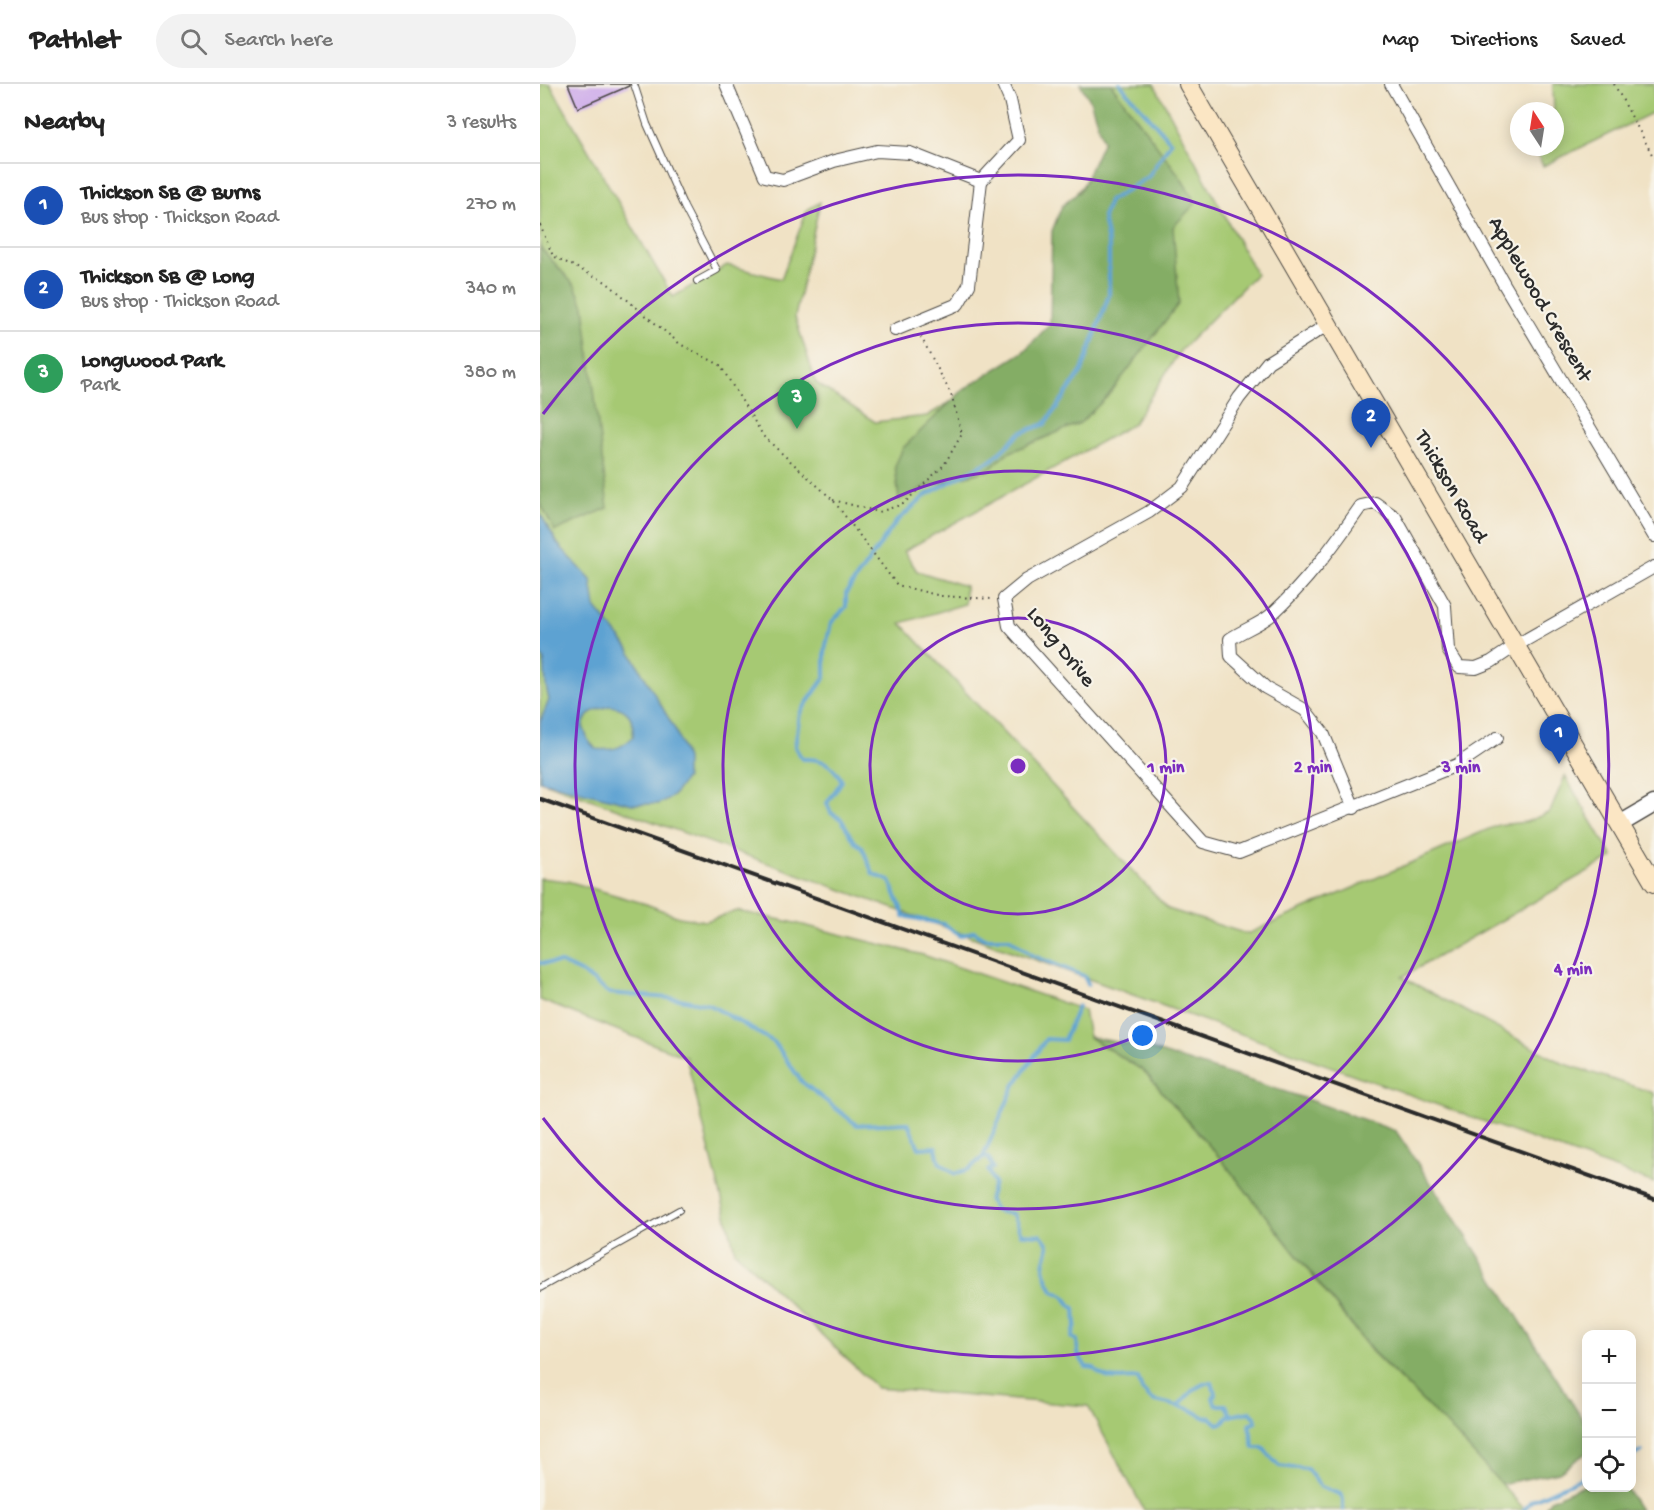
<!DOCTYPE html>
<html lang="en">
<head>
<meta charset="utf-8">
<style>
  :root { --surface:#fff; --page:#f2f2f2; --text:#222; --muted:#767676; --line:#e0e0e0; --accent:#d1495b }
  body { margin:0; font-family:"Gochi Hand",sans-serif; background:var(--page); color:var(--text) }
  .controls { position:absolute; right:18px; bottom:18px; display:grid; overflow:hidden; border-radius:12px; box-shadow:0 3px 15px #0003 }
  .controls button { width:54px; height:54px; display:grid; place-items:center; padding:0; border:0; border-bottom:2px solid var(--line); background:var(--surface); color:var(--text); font:30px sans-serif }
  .compass { position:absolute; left:970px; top:18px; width:54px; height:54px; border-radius:50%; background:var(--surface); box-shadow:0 3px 15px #0003; rotate:348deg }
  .you { position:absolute; left:603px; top:952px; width:21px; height:21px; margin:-15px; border:4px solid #fff; border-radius:50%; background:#1a73e8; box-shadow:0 0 0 9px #1a73e833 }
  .badge { display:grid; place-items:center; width:39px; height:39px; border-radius:50%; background:var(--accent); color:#fff; font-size:20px; font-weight:700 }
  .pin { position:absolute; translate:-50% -50px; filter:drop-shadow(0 2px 3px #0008) }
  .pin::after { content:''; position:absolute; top:32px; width:21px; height:18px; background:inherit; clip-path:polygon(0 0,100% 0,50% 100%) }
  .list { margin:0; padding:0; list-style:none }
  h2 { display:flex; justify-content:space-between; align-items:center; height:78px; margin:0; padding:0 24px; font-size:26px }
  h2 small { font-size:20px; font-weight:400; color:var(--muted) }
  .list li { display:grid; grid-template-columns:39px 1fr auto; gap:18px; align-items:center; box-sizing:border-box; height:84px; padding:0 24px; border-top:2px solid var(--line) }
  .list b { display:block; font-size:22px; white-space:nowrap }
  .list p { margin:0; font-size:20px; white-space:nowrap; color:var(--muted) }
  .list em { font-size:20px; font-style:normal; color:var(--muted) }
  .icon { flex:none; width:33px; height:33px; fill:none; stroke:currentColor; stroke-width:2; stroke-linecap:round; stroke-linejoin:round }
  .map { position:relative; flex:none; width:1114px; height:1426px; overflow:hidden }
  header { display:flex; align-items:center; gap:36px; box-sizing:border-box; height:84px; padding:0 30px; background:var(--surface); border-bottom:2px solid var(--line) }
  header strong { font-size:28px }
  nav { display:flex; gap:33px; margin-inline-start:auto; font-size:21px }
  .search { width:420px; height:54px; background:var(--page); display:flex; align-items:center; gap:15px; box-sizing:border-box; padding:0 21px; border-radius:33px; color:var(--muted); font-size:22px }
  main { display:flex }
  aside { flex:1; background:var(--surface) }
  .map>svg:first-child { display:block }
  .green { fill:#a6c973; stroke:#687a4f; stroke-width:1.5 }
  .forest { fill:#84ad65; stroke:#586c48; stroke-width:1.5 }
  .water { fill:#5da2d2; stroke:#44667e; stroke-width:1.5; fill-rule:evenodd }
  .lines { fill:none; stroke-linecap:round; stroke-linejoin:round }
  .stream { stroke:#5da2d2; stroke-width:4 }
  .building { fill:#cdabea }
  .service-casing { stroke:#494642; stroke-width:8 }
  .minor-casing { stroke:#494642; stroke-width:14 }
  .tertiary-casing { stroke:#494642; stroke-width:19 }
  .secondary-casing { stroke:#494642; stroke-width:20 }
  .path { stroke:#494642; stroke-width:2; stroke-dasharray:1.5 4.5; stroke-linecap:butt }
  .service { stroke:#fff; stroke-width:6 }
  .minor { stroke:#fff; stroke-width:12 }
  .tertiary { stroke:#fff; stroke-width:16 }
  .secondary { stroke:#fbe6c4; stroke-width:18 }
  .rail { stroke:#2b2b2b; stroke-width:4 }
  .ring { fill:none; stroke:#7b2cbf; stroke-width:3 }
  .labels { text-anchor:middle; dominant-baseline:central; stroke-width:4.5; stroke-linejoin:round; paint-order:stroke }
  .street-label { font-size:22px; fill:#2b2b2b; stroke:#f7f3e8 }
  .centre { fill:#7b2cbf; stroke:#f7f3e8; stroke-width:3 }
  .ring-label { font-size:18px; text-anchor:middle; font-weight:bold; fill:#7b2cbf; stroke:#f7f3e8; stroke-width:4.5; stroke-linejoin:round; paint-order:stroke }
</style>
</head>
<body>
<header>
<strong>Pathlet</strong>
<div class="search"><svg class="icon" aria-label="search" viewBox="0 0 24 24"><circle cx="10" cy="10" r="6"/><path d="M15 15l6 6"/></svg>Search here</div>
<nav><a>Map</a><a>Directions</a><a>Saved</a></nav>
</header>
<main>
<aside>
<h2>Nearby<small>3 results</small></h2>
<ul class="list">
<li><span class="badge" style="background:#1a4fb4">1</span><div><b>Thickson SB @ Burns</b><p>Bus stop · Thickson Road</p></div><em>270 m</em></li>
<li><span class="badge" style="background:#1a4fb4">2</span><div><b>Thickson SB @ Long</b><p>Bus stop · Thickson Road</p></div><em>340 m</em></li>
<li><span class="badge" style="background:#2e9e5b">3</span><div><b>Longwood Park</b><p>Park</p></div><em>380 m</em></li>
</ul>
</aside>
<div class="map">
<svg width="1114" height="1426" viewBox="0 0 1114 1426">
  <rect width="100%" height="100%" fill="#f7f3e8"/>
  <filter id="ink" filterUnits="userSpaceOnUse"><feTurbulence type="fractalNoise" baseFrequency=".0167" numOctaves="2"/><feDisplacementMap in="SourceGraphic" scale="12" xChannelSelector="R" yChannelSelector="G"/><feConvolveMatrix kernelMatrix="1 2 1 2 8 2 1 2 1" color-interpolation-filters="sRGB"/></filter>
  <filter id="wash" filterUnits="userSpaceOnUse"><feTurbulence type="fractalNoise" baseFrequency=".008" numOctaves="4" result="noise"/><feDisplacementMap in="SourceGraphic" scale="24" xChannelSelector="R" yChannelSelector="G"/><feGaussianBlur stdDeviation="1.35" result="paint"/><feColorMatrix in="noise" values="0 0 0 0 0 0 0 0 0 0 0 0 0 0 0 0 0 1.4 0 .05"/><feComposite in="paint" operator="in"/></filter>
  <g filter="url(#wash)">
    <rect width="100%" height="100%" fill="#f0e2c5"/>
    <g class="green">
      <polygon points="0,0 10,0 133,213 187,181 241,195 267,126 280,118 255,233 276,299 335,338 387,332 512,257 530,181 537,108 588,49 562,0 614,0 716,190 640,267 593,340 364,467 377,487 425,502 425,520 361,539 628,825 707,850 958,741 986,738 1010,728 1025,692 1073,773 862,893 1022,979 1114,1009 1114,1099 0,697"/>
      <polygon points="1013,0 1114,0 1114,28 1003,82 994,63 1015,63"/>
      <polygon points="0,794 27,797 106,820 139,833 166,837 197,827 251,838 383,871 544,926 549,953 604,987 681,1075 832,1268 910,1344 985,1426 604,1426 548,1322 337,1304 195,1167 146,973 0,916"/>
    </g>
    <g class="forest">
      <polygon points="540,0 571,0 639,91 656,119 633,143 639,219 568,312 540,339 466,370 449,386 385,403 359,416 355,382 363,364 424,305 483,268 510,240 512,147 522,122 541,106 563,57 550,16"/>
      <polygon points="0,163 35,202 44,222 68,424 15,447 0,419"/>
      <polygon points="549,953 600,962 752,1010 856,1047 931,1159 1046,1341 1046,1369 1019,1388 961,1400 910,1344 833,1268 681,1075 604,987"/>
      <polygon points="1046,1400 1046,1404 1086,1404 1100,1426 1004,1426 1010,1416"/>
    </g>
    <path class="water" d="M 0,429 L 18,460 L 51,496 L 55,523 L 88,564 L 136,647 L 146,675 L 146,694 L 133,712 L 118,720 L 92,720 L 0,697 L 0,638 L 9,616 L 6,603 L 4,576 L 0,569 ZM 70,622 C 90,624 94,635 93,653 C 82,664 72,667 56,665 L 48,656 L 43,642 C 48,626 55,626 70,622 Z"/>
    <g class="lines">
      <g class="stream">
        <path d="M 0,879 L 21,879 L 44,890 L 69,909 L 140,915 L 170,921 L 234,958 L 262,998 L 317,1041 L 368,1039 L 379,1064 L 396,1063 L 399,1078 L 415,1090 L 429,1085 L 443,1073 L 449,1074 L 453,1084 L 448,1086 L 454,1099 L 449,1116 L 456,1127 L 473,1130 L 481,1150 L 501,1151 C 515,1166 504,1169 504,1183 C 504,1190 510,1200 513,1207 L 524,1212 L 531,1222 L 535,1224 L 536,1240 L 532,1254 L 537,1256 L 538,1270 L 546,1283 L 554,1284 C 567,1299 579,1294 598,1294 L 602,1306 L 612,1316 L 650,1325 L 666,1334 L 670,1333 L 678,1340 L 682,1339 L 688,1332 L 710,1328 L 715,1333 L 716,1338 L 709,1341 L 714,1364 L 723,1364 L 739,1382 L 767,1385 L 781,1403 L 800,1410 L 803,1415 L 803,1426"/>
        <path d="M 548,900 L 544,892 L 492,871 L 469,854 L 444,854 L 434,847 L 421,852 L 403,840 L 364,832 L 350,797 L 333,790 L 322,763 L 315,758 L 301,735 L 291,729 L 287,719 L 302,697 C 292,679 282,674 262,675 L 255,663 L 260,629 L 285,593 L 285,566 L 291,539 L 306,523 L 306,509 L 356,438 L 386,411 L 453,375 L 480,349 L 505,340 L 542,287 L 569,211 L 569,164 L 563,133 L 569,117 L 608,93 L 631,58 L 580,0"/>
        <polyline points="443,1073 474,1002 506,955 524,956 538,922"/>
        <path d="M 639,1321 C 648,1311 658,1299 672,1298 L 675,1310 L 673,1314 L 676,1321 L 686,1321 L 691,1332"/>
        <polyline points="1092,1372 1102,1367"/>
        <polyline points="984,1426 991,1417 1046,1392"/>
      </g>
    </g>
    <g id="blocks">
      <polygon class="building" points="28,0 89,0 89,2 38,24"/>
    </g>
  </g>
  <g filter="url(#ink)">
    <use href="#blocks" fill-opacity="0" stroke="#494642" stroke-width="1.5"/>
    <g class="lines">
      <g class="service-casing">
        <g id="service">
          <polyline points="94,0 107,40 144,123 177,186 157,197"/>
          <polyline points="0,1204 139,1126"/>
        </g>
      </g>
      <g class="minor-casing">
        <g id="minor">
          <polyline points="186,0 225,92 243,96 294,77 337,67 370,69 441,97"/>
          <polyline points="851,0 964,200 1114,452"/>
          <polyline points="441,97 479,56 470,16 463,0"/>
          <polyline points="787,241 728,278 699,314 642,403 609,428 487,496 464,515 469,542 663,758 699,768 917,681 957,654"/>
          <polyline points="355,246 418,220 429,201 441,97"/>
          <path d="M 814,724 L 783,649 L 765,626 L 726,604 L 691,572 L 690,555 C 702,547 722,539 731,531 C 767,498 793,462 821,422 L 835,419 L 855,433 L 905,522 L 908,566 L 919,583 L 936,584 L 951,578 L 975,562 L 1114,483"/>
        </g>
      </g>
      <g class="tertiary-casing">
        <polyline id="tertiary" points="1080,740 1114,720"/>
      </g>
      <g class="secondary-casing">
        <polyline id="secondary" points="648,0 1114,799"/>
      </g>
      <g class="path">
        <polyline points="1074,0 1114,74"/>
        <polyline points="0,141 13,172 66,198 140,260 180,281 224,353 293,416 357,501 401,512 452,515"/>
        <polyline points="293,416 339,428 363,420 404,381 422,350 411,310 379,249"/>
      </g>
      <use href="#service" class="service"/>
      <use href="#minor" class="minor"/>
      <use href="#tertiary" class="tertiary"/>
      <use href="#secondary" class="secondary"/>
      <polyline class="rail" points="0,715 1114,1115"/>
    </g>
  </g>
  <g class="ring">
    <circle cx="478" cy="682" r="148"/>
    <circle cx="478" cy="682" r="295"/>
    <circle cx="478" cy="682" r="443"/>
    <path d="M3 330A591 591 0 1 1 3 1034"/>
  </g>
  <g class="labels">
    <g class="street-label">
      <text transform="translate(999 216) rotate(60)">Applewood Crescent</text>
      <text transform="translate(910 403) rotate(60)">Thickson Road</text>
      <text transform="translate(520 564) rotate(51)">Long Drive</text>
    </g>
  </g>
  <circle cx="478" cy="682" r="9" class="centre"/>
  <g class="ring-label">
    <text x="626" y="688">1 min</text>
    <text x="773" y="688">2 min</text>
    <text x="921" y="688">3 min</text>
    <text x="1033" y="890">4 min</text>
  </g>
</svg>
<div class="controls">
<button>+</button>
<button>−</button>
<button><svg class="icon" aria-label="locate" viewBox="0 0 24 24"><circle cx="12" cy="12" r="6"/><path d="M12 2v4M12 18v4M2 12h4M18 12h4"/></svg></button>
</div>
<svg class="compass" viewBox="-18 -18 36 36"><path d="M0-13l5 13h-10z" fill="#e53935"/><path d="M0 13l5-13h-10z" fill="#767676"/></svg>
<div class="you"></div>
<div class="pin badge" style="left:1019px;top:680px;background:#1a4fb4">1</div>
<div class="pin badge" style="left:831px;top:364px;background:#1a4fb4">2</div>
<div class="pin badge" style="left:257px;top:345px;background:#2e9e5b">3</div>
</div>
</main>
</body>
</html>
